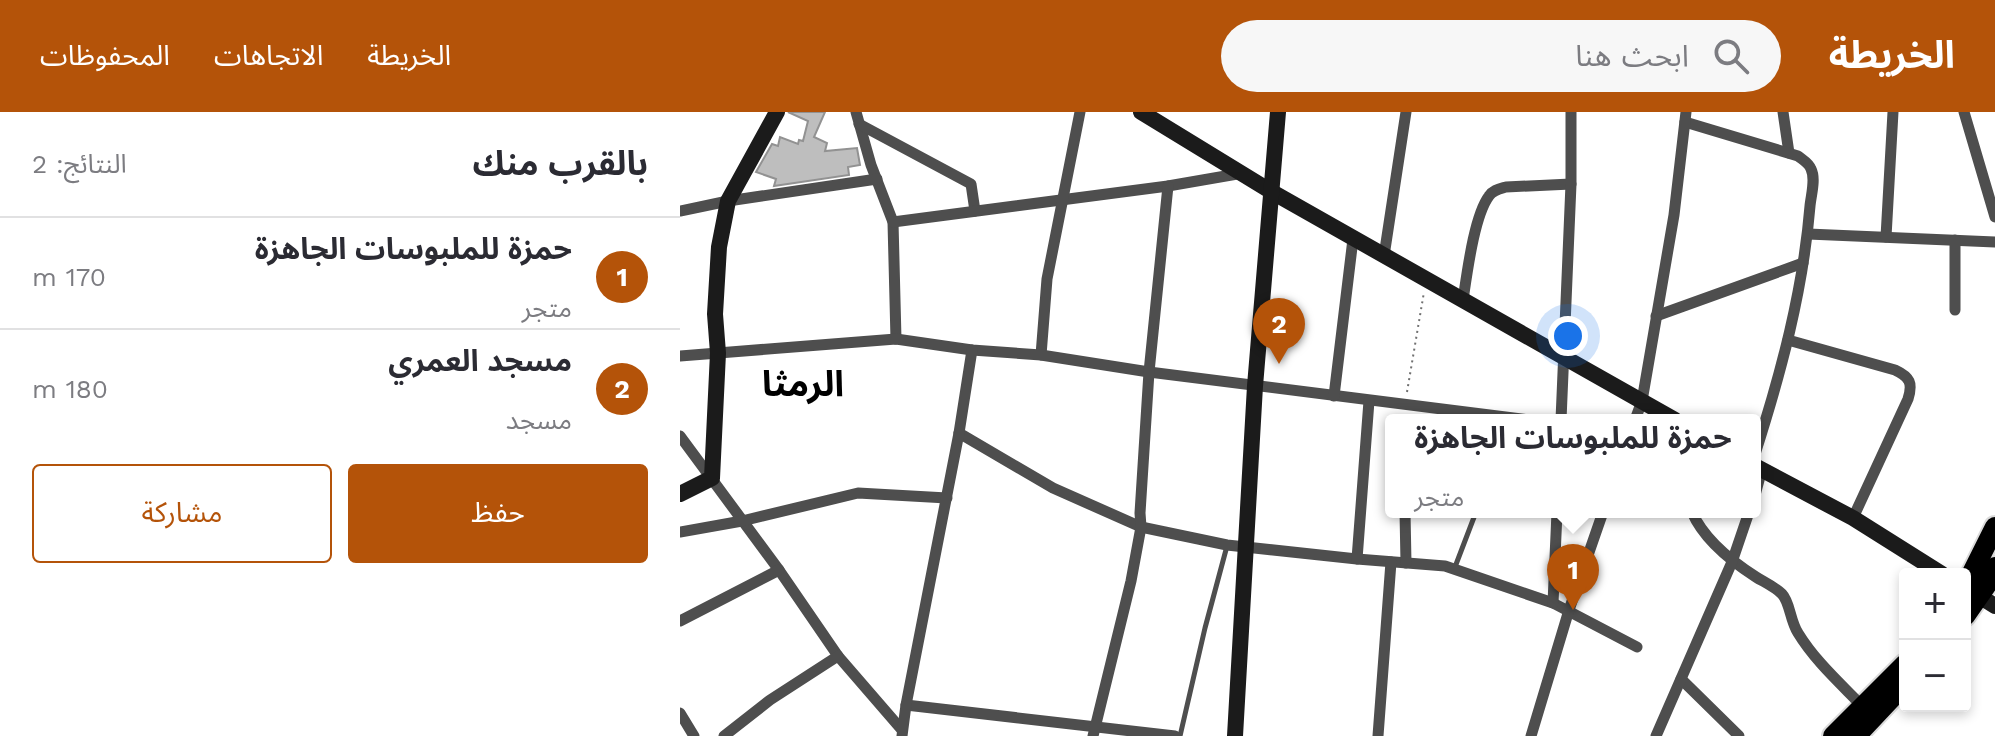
<!DOCTYPE html>
<html lang="ar">
<head>
<meta charset="utf-8">
<style>
  :root { --surface:#fff; --page:#f7f7f7; --text:#2b2b33; --muted:#7c7c81; --line:#e1e1e2; --accent:#b45309 }
  body { margin:0; font-family:"Work Sans","Noto Sans Arabic",sans-serif; background:var(--page); color:var(--text); direction:rtl }
  .controls { position:absolute; right:24px; bottom:24px; display:grid; overflow:hidden; border-radius:8px; box-shadow:0 4px 12px #0003 }
  .controls button { width:72px; height:72px; display:grid; place-items:center; padding:0; border:0; border-bottom:2px solid var(--line); background:var(--surface); color:var(--text); font:40px sans-serif }
  .you { position:absolute; left:888px; top:224px; width:28px; height:28px; margin:-20px; border:6px solid #fff; border-radius:50%; background:#1a73e8; box-shadow:0 0 0 12px #1a73e833 }
  .badge { display:grid; place-items:center; width:52px; height:52px; border-radius:50%; background:var(--accent); color:#fff; font-size:26px; font-weight:700 }
  .pin { position:absolute; translate:-50% -66px; filter:drop-shadow(0 2px 4px #0008) }
  .pin::after { content:''; position:absolute; top:42px; width:28px; height:24px; background:inherit; clip-path:polygon(0 0,100% 0,50% 100%) }
  .popup { position:absolute; left:705px; top:302px; width:376px; height:104px; box-sizing:border-box; display:grid; place-content:center; border-radius:8px; background:var(--surface); filter:drop-shadow(0 2px 6px #0005); font-size:26px; white-space:nowrap; color:var(--muted) }
  .popup b { font-size:30px; color:var(--text) }
  .popup::after { content:''; position:absolute; left:50%; top:100%; margin-left:-16px; border:16px solid transparent; border-top-color:var(--surface) }
  .list { margin:0; padding:0; list-style:none }
  h2 { display:flex; justify-content:space-between; align-items:center; height:104px; margin:0; padding:0 32px; font-size:34px }
  h2 small { font-size:26px; font-weight:400; color:var(--muted) }
  .list li { display:grid; grid-template-columns:52px 1fr auto; gap:24px; align-items:center; box-sizing:border-box; height:112px; padding:0 32px; border-top:2px solid var(--line) }
  .list b { display:block; font-size:30px; white-space:nowrap }
  .list p { margin:0; font-size:26px; white-space:nowrap; color:var(--muted) }
  .list em { font-size:26px; font-style:normal; color:var(--muted) }
  .actions { display:flex; gap:16px; padding:24px 32px }
  .actions a { flex:1; padding:18px 0; border:2px solid var(--accent); border-radius:8px; text-align:center; font-size:28px; color:var(--accent) }
  .actions .main { background:var(--accent); color:#fff }
  .icon { flex:none; width:44px; height:44px; fill:none; stroke:currentColor; stroke-width:2; stroke-linecap:round; stroke-linejoin:round }
  .map { position:relative; flex:none; width:1315px; height:624px; overflow:hidden; direction:ltr }
  header { display:flex; align-items:center; gap:48px; box-sizing:border-box; height:112px; padding:0 40px; background:var(--accent); color:#fff }
  header strong { font-size:38px }
  nav { display:flex; gap:44px; margin-inline-start:auto; font-size:28px }
  .search { width:560px; height:72px; background:var(--page); display:flex; align-items:center; gap:20px; box-sizing:border-box; padding:0 28px; border-radius:44px; color:var(--muted); font-size:30px }
  main { display:flex }
  aside { flex:1; background:var(--surface) }
  .map>svg:first-child { display:block }
  .building { fill:#bebebe; stroke:#929292; stroke-width:2 }
  .lines { fill:none; stroke-linecap:round; stroke-linejoin:round }
  .highway-casing { stroke:#dbdbdb; stroke-width:24 }
  .path { stroke:#707070; stroke-width:2; stroke-dasharray:2 4; stroke-linecap:butt }
  .lane { stroke:#4e4e4e; stroke-width:5 }
  .street { stroke:#4e4e4e; stroke-width:11 }
  .secondary { stroke:#1b1b1b; stroke-width:16 }
  .highway { stroke:#000; stroke-width:20 }
  .labels { text-anchor:middle; dominant-baseline:central; stroke-width:6; stroke-linejoin:round; paint-order:stroke }
  .town-label { font-size:36px; font-weight:bold; fill:#000; stroke:#fff }
</style>
</head>
<body>
<header>
<strong>الخريطة</strong>
<div class="search"><svg class="icon" aria-label="search" viewBox="0 0 24 24"><circle cx="10" cy="10" r="6"/><path d="M15 15l6 6"/></svg>ابحث هنا</div>
<nav><a>الخريطة</a><a>الاتجاهات</a><a>المحفوظات</a></nav>
</header>
<main>
<div class="map">
<svg width="1315" height="624" viewBox="0 0 1315 624">
  <rect width="100%" height="100%" fill="#fff"/>
  <polygon class="building" points="108,0 145,0 134,25 147,31 145,39 177,36 180,53 168,55 169,63 94,74 96,67 76,60 92,32 98,34 100,25 118,32 119,28 123,29 128,9"/>
  <g class="lines">
    <g class="highway-casing">
      <g id="highway">
        <polyline points="1285,475 1315,415"/>
        <polyline points="1285,504 1308,471 1315,455"/>
        <polyline points="1153,624 1225,552"/>
        <polyline points="1176,624 1225,572"/>
      </g>
    </g>
    <polyline class="path" points="727,280 744,180"/>
    <g class="lane">
      <polyline points="775,455 796,400"/>
      <polyline points="500,624 525,516 547,434"/>
    </g>
    <g class="street">
      <polyline points="176,0 191,53 213,110 216,227"/>
      <polyline points="1103,0 1109,41"/>
      <polyline points="1284,0 1315,105"/>
      <path d="M 1005,10 L 1118,44 C 1123,48 1129,51 1131,57 C 1136,67 1131,83 1130,94 C 1123,179 1101,261 1075,342"/>
      <polyline points="179,12 291,72 295,99"/>
      <polyline points="0,99 48,89 197,67"/>
      <polyline points="213,110 488,74 563,61"/>
      <polyline points="1128,122 1315,130"/>
      <polyline points="1206,125 1213,0"/>
      <polyline points="1275,128 1275,198"/>
      <polyline points="704,144 726,0"/>
      <path d="M 783,188 C 787,162 794,104 809,84 C 813,78 819,77 826,75 L 891,72"/>
      <polyline points="976,204 1123,151"/>
      <path d="M 1108,228 L 1215,258 C 1230,265 1233,271 1228,287 L 1173,406"/>
      <polyline points="361,243 367,167 400,0"/>
      <polyline points="0,244 216,227 292,238 361,243 469,260 849,308"/>
      <polyline points="654,284 673,127"/>
      <polyline points="881,308 891,72 891,0"/>
      <polyline points="955,308 962,289 994,103 1006,0"/>
      <polyline points="279,321 373,376 461,415 547,433 677,447 765,454 873,491 957,535"/>
      <polyline points="0,324 99,458 158,544 222,618"/>
      <polyline points="1075,383 1082,357"/>
      <polyline points="725,400 726,451"/>
      <path d="M 1012,400 C 1024,428 1051,449 1076,465 C 1084,470 1095,475 1102,482 C 1110,490 1110,509 1118,521 C 1135,549 1161,572 1183,595"/>
      <polyline points="0,420 62,409 178,381 267,386"/>
      <polyline points="677,447 689,289"/>
      <polyline points="873,491 877,400"/>
      <polyline points="0,509 99,458"/>
      <polyline points="1001,567 1059,624"/>
      <polyline points="226,593 495,624"/>
      <polyline points="0,601 14,624"/>
      <polyline points="44,624 90,588 158,544"/>
      <polyline points="222,624 226,593 279,321 292,238"/>
      <polyline points="413,624 451,469 461,415 460,401 469,260 488,74"/>
      <polyline points="698,624 711,450"/>
      <polyline points="851,624 889,498 923,400"/>
      <polyline points="976,624 1052,450 1069,400"/>
    </g>
    <g class="secondary">
      <polyline points="461,0 592,80 995,308"/>
      <polyline points="1075,354 1173,406 1262,462"/>
      <polyline points="0,382 32,366 38,241 35,202 39,135 48,89 97,0"/>
      <polyline points="1299,484 1315,494"/>
      <polyline points="555,624 575,274 598,0"/>
    </g>
    <use href="#highway" class="highway"/>
  </g>
  <g class="labels">
    <g class="town-label">
      <text x="123" y="272">الرمثا</text>
    </g>
  </g>
</svg>
<div class="controls">
<button>+</button>
<button>−</button>
</div>
<div class="you"></div>
<div class="pin badge" style="left:893px;top:498px">1</div>
<div class="popup"><b>حمزة للملبوسات الجاهزة</b>متجر</div>
<div class="pin badge" style="left:599px;top:252px">2</div>
</div>
<aside>
<h2>بالقرب منك<small>النتائج: 2</small></h2>
<ul class="list">
<li><span class="badge">1</span><div><b>حمزة للملبوسات الجاهزة</b><p>متجر</p></div><em>170 m</em></li>
<li><span class="badge">2</span><div><b>مسجد العمري</b><p>مسجد</p></div><em>180 m</em></li>
</ul>
<div class="actions"><a class="main">حفظ</a><a>مشاركة</a></div>
</aside>
</main>
</body>
</html>
